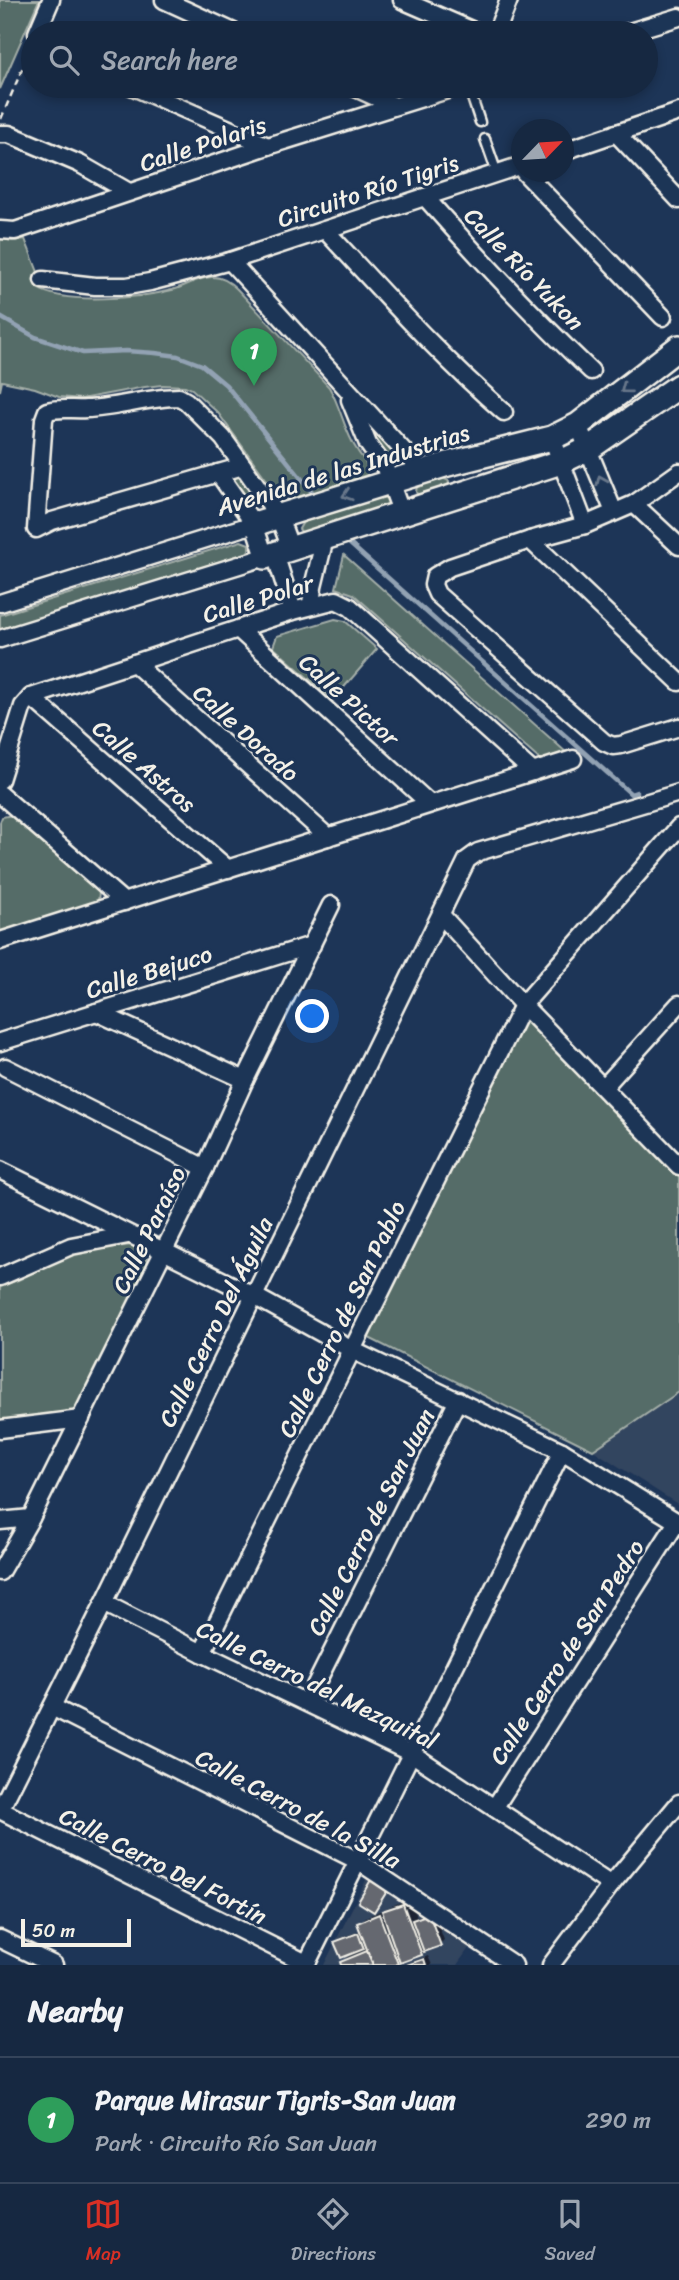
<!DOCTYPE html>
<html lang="en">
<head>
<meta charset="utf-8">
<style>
  :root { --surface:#162841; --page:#1f3048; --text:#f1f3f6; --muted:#9ea6b1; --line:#35445a; --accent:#d93025 }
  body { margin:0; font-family:Sriracha,sans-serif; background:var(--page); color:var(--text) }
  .compass { position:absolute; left:511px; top:119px; width:63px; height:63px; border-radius:50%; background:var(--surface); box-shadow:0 4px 10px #0003; rotate:65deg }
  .scale { position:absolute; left:21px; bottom:18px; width:110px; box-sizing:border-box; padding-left:7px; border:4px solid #f4f1e8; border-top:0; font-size:19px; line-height:24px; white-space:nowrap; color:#f4f1e8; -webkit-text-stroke:5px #1d3557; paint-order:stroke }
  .you { position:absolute; left:313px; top:1017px; width:24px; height:24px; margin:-18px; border:5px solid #fff; border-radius:50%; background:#1a73e8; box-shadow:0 0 0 10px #1a73e833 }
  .badge { display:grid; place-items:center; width:46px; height:46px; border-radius:50%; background:var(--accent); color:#fff; font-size:23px; font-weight:700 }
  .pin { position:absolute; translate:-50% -58px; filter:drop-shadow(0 2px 4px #0008) }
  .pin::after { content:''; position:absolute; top:37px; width:24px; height:21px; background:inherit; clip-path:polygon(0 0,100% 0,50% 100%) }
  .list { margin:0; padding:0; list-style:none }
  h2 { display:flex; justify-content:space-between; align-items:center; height:91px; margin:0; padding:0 28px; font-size:30px }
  h2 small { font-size:23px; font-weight:400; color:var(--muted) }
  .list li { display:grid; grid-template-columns:46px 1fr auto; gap:21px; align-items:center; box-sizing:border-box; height:126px; padding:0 28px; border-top:2px solid var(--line) }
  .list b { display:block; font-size:26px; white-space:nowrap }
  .list p { margin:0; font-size:23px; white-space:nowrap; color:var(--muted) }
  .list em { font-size:23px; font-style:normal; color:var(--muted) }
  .icon { flex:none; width:38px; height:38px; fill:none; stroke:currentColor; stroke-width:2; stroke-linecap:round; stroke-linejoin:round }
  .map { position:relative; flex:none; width:679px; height:1965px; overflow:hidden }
  .search { position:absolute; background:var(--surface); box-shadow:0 4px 10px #0003; left:21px; right:21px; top:21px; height:77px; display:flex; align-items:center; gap:18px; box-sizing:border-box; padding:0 24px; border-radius:38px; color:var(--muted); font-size:26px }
  .sheet { height:217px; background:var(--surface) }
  nav { display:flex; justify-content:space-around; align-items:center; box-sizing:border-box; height:98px; border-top:2px solid var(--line); background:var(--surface); font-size:19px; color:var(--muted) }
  nav a { display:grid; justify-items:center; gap:4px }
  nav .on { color:var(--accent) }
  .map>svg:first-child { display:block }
  .built { fill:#33445e }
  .green { fill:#556c68; stroke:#a4aea8; stroke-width:2 }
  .shadow { fill:#0007 }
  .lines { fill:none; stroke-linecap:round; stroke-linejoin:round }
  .stream { stroke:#92a2b3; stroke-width:4.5 }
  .building { fill:#65686f; stroke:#f4f1e8; stroke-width:2 }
  .lane-casing { stroke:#f4f1e8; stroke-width:13 }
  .street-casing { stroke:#f4f1e8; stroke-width:21 }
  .secondary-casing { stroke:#f4f1e8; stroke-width:28 }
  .path { stroke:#f4f1e8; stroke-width:2.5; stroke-dasharray:7 5; stroke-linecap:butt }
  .lane { stroke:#1d3557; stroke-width:8 }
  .street { stroke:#1d3557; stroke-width:16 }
  .secondary { stroke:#1d3557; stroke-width:23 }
  .oneway { stroke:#68778a }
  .labels { text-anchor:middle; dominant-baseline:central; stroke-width:6; stroke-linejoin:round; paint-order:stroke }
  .street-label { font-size:24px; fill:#f4f1e8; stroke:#1d3557 }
</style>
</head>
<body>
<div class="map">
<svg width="679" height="1965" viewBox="0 0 679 1965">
  <rect width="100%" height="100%" fill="#1d3557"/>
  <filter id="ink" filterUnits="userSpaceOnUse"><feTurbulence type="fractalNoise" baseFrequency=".0143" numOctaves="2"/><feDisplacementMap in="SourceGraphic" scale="14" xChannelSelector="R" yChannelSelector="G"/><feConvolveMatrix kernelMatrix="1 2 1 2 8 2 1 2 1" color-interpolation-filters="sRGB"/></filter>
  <g filter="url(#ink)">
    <g class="built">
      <polygon points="679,1392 679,1505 593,1450"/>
      <polygon points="368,1876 474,1941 457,1965 324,1965"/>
    </g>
    <g class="green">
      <polygon points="0,0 39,0 0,89"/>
      <path d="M 0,238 L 12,241 L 25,239 L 38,272 L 40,272 L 37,288 C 65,305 141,298 172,290 C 185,287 200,276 213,277 C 223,277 231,283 237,289 L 329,387 C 341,407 344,431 357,450 C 362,459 371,464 367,475 L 296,499 L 282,497 L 272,487 L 218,413 L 192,389 L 185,386 L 162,385 L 145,387 L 81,399 L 59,397 L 35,388 L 2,381 L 0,391 Z"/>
      <polygon points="376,435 381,435 400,457 399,460 393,461 375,440"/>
      <polygon points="236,477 240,477 257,500 256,504 250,504 234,481"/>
      <polygon points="441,477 449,481 448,488 418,496 416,492 417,486"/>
      <polygon points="381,496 388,499 388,506 303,534 299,529 303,522"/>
      <polygon points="241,541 249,544 249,550 247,553 0,631 0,615"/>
      <polygon points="344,555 567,753 541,761 353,594 336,588"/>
      <polygon points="335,619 345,621 377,649 333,700 273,647 277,636"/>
      <polygon points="12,815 99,892 98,902 0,934 0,822 2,817"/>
      <polygon points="528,1010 679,1166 679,1392 593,1450 365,1336"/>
      <path d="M 131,1245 C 142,1249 147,1252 148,1264 L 82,1400 L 75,1410 L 67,1413 L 0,1421 L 0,1287 L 20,1279 L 74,1252 Z"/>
    </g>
    <g class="shadow">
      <polygon points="410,1898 417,1917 433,1911 444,1940 440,1944 421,1954 401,1959 390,1965 343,1965 342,1962 353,1952 337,1942 341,1938 362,1930 359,1923 366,1917"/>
      <polygon points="428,1956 432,1965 404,1965"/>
    </g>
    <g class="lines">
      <g class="stream">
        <polyline points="0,317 35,337 83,353 126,351 155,353 178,356 202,365 226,385 313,493"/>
        <polyline points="350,544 631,794 637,792"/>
      </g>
    </g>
    <g class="building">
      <polygon points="372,1878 389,1888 374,1912 358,1902"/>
      <polygon points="403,1904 422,1955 400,1963 382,1911"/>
      <polygon points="379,1914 398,1964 395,1965 373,1965 357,1923"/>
      <polygon points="429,1914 441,1946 424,1952 412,1920"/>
      <polygon points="358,1933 364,1949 341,1958 334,1942"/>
      <polygon points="367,1951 373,1965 341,1965 340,1962"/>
      <polygon points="424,1959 426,1965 407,1965"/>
    </g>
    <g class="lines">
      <g class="lane-casing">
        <g id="lane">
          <polyline points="468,86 480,122"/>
          <polyline points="485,139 497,173"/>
        </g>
      </g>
      <g class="street-casing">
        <g id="street">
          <polyline points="164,0 236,33"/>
          <polyline points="402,0 478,33"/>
          <polyline points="37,33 51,0"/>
          <polyline points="496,33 509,0"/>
          <polyline points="626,33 679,17"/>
          <polyline points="131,86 268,146"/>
          <polyline points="351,86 395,106"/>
          <polyline points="616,133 679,200"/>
          <polyline points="0,134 9,134 80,164 129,192"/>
          <polyline points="564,151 679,112"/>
          <polyline points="524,172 663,317"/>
          <path d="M 425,197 C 478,257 533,316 591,371"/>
          <polyline points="0,230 15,231 268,146 460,86"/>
          <path d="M 325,230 C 383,292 439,356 504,412"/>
          <polyline points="230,261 423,472"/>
          <polyline points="43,280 95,286 127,286 150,282 230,261 522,165"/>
          <path d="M 179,397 L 186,401 L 223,438 L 243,466 L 52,521 L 36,529 L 44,419 L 47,411 C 59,407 73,410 86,409 C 117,408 148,397 179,397 Z"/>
          <polyline points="350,400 368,444 385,468 402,514"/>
          <polyline points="578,425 614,512"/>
          <polyline points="552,438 585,525"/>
          <polyline points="243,466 279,517 291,549"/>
          <polyline points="679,472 634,504 585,525 530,540 450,567 435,576 433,585 437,594 604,742 613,746 621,745 679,727"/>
          <polyline points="634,504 679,546"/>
          <polyline points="530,540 679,682"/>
          <polyline points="275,554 293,611"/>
          <polyline points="0,603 254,524"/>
          <polyline points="311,605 313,587 325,538"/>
          <polyline points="238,629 430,804"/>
          <polyline points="0,639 265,557 254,524 218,473"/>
          <polyline points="134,663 328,837"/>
          <polyline points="31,697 228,869"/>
          <polyline points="0,780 23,706 31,697 293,611 336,600 350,607 533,772"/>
          <polyline points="0,794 124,902"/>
          <polyline points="441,915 523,1005 679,1166"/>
          <polyline points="0,941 573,759"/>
          <polyline points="96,1012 245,1080"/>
          <polyline points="0,1042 312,945"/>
          <polyline points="5,1067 205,1168"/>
          <polyline points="604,1087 679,1004"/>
          <polyline points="0,1170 254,1296 352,1350 562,1451 679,1523"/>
          <polyline points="0,1277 71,1246 128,1235"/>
          <polyline points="0,1429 81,1419"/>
          <polyline points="0,1521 31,1518"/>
          <polyline points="0,1572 31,1518 205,1168 245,1080 331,905"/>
          <polyline points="104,1603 202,1653 411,1753 611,1885"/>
          <polyline points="202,1653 523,1005 679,827"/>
          <polyline points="307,1702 458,1400"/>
          <polyline points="52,1707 358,1861 514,1965"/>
          <polyline points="495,1807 677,1522"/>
          <polyline points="0,1939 54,1965"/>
          <polyline points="306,1963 0,1810 104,1603 467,860 478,852 679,793"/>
          <polyline points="306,1965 562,1451"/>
          <polyline points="551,1965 611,1885 679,1803"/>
        </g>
      </g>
      <g class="secondary-casing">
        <g id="secondary">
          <polyline points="254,524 448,464 552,438 578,425 679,347"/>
          <polyline points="265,557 561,462 588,449 679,386"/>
        </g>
      </g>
      <polyline class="path" points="1,119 31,48"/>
      <use href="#lane" class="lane"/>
      <use href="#street" class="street"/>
      <use href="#secondary" class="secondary"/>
    </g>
    <defs><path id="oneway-chevron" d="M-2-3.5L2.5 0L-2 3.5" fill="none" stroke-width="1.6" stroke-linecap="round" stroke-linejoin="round" transform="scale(1.75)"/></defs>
    <g class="oneway">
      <use href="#oneway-chevron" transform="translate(625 389) rotate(143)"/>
      <use href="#oneway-chevron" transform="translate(601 480) rotate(-113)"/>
      <use href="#oneway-chevron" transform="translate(347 495) rotate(162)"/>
    </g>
  </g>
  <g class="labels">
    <g class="street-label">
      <text transform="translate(203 144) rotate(-18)">Calle Polaris</text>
      <text transform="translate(368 191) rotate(-18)">Circuito Río Tigris</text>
      <text transform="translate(524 269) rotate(46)">Calle Río Yukon</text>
      <text transform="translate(343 470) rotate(-17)">Avenida de las Industrias</text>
      <text transform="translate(258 599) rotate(-17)">Calle Polar</text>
      <text transform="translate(349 700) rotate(42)">Calle Pictor</text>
      <text transform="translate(246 733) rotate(42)">Calle Dorado</text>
      <text transform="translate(144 766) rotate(41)">Calle Astros</text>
      <text transform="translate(149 972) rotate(-17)">Calle Bejuco</text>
      <text transform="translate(149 1230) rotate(-64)">Calle Paraíso</text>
      <text transform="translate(342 1319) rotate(-64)">Calle Cerro de San Pablo</text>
      <text transform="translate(216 1322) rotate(-64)">Calle Cerro Del Águila</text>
      <text transform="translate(371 1522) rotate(-63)">Calle Cerro de San Juan</text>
      <text transform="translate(567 1652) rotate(-57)">Calle Cerro de San Pedro</text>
      <text transform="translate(317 1685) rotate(26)">Calle Cerro del Mezquital</text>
      <text transform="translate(298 1809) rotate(28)">Calle Cerro de la Silla</text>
      <text transform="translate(163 1866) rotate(27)">Calle Cerro Del Fortín</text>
    </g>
  </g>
</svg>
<svg class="compass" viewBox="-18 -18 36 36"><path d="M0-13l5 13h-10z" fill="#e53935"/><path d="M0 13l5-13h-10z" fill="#9ea6b1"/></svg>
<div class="scale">50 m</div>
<div class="you"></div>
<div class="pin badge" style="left:254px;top:386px;background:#2e9e5b">1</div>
<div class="search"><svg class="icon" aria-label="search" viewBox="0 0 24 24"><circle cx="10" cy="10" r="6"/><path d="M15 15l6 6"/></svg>Search here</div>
</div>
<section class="sheet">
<h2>Nearby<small></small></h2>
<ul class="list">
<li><span class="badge" style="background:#2e9e5b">1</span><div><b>Parque Mirasur Tigris-San Juan</b><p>Park · Circuito Río San Juan</p></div><em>290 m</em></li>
</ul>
</section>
<nav>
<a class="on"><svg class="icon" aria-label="map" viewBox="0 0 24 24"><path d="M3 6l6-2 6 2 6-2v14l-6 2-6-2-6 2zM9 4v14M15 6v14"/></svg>Map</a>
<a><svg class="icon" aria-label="directions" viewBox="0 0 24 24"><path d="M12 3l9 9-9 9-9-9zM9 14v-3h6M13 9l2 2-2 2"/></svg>Directions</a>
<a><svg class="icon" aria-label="saved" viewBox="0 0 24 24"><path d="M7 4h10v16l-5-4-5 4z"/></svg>Saved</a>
</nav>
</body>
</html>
